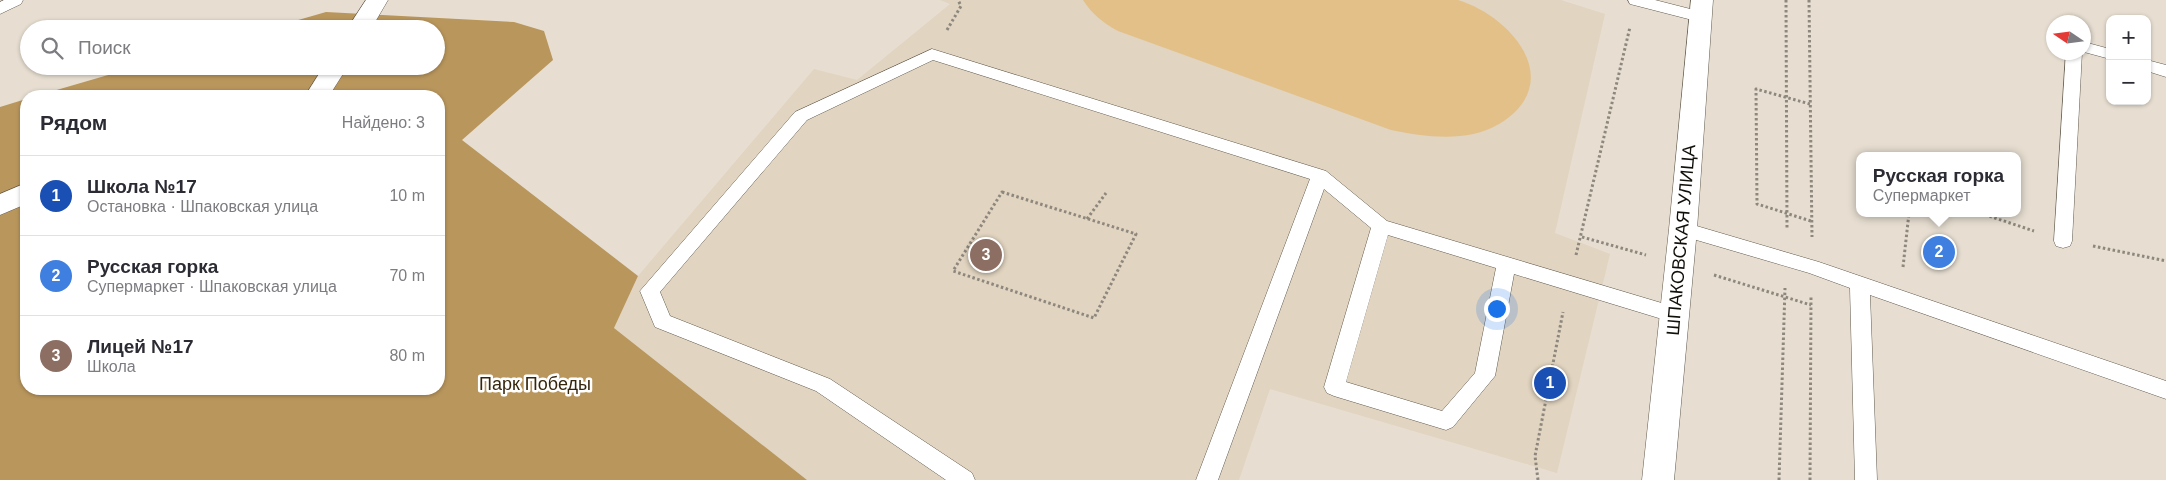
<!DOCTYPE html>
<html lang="ru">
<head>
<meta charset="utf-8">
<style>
  :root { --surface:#fff; --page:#f7f7f7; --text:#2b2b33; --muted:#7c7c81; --line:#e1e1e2; --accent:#107de4 }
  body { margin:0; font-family:Arial,sans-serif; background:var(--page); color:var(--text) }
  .controls { position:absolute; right:15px; top:15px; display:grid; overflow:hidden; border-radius:10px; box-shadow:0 1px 4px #0004 }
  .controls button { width:45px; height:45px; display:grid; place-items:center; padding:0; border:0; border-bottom:1px solid var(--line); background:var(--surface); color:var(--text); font:25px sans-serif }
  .compass { position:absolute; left:2046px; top:15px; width:45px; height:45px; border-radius:50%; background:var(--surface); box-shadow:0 1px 4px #0004; rotate:283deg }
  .you { position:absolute; left:1496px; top:308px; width:18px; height:18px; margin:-12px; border:4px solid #fff; border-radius:50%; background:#1a73e8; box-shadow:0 0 0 8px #1a73e833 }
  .badge { display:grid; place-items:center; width:32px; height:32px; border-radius:50%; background:var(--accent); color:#fff; font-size:16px; font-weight:700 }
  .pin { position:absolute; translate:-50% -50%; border:2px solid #fff; box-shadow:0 1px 5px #0006 }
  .popup { position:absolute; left:1856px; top:152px; width:165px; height:65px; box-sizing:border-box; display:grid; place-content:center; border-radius:10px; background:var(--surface); filter:drop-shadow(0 1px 4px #0005); font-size:16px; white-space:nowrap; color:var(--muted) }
  .popup b { font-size:19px; color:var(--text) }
  .popup::after { content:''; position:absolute; left:50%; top:100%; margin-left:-10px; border:10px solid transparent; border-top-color:var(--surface) }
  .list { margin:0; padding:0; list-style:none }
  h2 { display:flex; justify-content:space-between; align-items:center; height:65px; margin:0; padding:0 20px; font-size:21px }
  h2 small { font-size:16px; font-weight:400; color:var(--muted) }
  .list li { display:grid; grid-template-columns:32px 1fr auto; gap:15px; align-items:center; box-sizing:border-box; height:80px; padding:0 20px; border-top:1px solid var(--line) }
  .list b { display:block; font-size:19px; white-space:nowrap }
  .list p { margin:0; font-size:16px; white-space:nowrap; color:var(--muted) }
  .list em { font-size:16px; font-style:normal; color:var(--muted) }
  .icon { flex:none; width:28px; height:28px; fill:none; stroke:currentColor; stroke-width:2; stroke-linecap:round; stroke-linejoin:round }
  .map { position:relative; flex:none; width:2166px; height:480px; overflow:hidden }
  .search { position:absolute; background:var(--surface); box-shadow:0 1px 4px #0004; left:20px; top:20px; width:425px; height:55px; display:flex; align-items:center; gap:12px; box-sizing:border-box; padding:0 18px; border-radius:28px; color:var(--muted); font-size:19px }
  .panel { position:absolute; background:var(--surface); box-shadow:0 1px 4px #0004; left:20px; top:90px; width:425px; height:305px; border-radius:20px }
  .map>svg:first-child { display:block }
  .built { fill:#e1d4c0 }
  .green { fill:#e3c087 }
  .forest { fill:#b9965c }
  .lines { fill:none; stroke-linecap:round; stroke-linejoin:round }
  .lane-casing { stroke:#625b4f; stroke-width:1 }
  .street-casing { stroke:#625b4f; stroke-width:1 }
  .secondary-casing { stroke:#625b4f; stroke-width:1 }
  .path { stroke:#8d877d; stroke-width:3; stroke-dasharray:2.5 2.5; stroke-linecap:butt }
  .lane { fill:#fff; fill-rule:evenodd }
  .street { fill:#fff; fill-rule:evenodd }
  .secondary { fill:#fff; fill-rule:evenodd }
  .labels { text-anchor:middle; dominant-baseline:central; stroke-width:5; stroke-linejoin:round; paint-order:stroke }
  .street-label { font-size:18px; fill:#110f0a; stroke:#fff }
  .park-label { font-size:18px; fill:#36270c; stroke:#fff }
</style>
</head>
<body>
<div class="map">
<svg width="2166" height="480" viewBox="0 0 2166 480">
  <rect width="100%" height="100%" fill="#e7ded1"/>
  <polygon class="built" points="940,0 1561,0 1605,14 1555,233 1610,254 1557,473 1270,389 1239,480 807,480 614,328 638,276 814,69 857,80 950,4"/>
  <path class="green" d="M 1083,0 L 1458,0 C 1513,17 1567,83 1499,124 C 1467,143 1425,137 1391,130 L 1118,31 C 1103,23 1092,14 1083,0 Z"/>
  <polygon class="forest" points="326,12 514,22 544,31 553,60 462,140 638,276 614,328 807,480 0,480 0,107 26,99 26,389 439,389 439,96 36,96 139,66 436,66 436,29 267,29"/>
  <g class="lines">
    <g class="lane-casing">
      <g id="lane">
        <polygon points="4,0 23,0 21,4 0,14 0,2"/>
        <polygon points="1628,0 1655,0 1706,13 1708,17 1706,21 1700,22 1630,4"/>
        <polygon points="2084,42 2110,49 2110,59 2084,52"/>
        <path d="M 932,49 L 1326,171 L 1387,221 L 1675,307 L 1682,309 L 1685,315 L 1682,321 L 1675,323 L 1514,274 L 1495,376 L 1453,427 L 1446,430 L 1334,396 L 1327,393 L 1324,387 L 1371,228 L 1324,189 L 1218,480 L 1196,480 L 1310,179 L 933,60 L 807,120 L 660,292 L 670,316 L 830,379 L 972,473 L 975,480 L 946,480 L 816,391 L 655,327 L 640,291 L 795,112 ZM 1388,235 L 1496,268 L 1475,373 L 1442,411 L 1346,382 Z"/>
        <polygon points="2066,52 2082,52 2072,241 2070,246 2063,248 2056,246 2054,241"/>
        <polygon points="2147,60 2166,65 2166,77 2147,71"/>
        <polygon points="1683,222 1819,262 2166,381 2166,399 1870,295 1877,480 1855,480 1850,288 1809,273 1676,234 1674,229 1676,224"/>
      </g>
    </g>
    <g class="street-casing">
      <g id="street">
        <polygon points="366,0 388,0 371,29 347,29"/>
        <polygon points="324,66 348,66 329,96 305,96"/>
        <polygon points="26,183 26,204 0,215 0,194"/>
      </g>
    </g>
    <g class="secondary-casing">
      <polygon id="secondary" points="1691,0 1713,0 1697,229 1674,480 1642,480 1669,229"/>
    </g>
    <g class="path">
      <polyline points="1786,0 1787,229"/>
      <polyline points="1809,0 1812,237"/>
      <polyline points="947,30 961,6 958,0"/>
      <polyline points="1810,104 1756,89 1757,204 1811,221"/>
      <polygon points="1002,192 1136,234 1094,318 953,271"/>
      <polyline points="1980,213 2034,231"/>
      <polyline points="1087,219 1106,193"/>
      <polyline points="1582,237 1646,255"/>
      <polyline points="2093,246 2166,261"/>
      <polyline points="1576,255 1630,27"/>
      <polyline points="1903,267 1909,213"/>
      <polyline points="1714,275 1811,305"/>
      <polyline points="1538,480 1535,456 1563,312"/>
      <polyline points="1779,480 1785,288"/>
      <polyline points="1810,480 1811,296"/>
    </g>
    <use href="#lane" class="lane"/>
    <use href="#street" class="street"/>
    <use href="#secondary" class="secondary"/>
  </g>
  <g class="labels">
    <g class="street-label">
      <text transform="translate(1681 240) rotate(-85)">ШПАКОВСКАЯ УЛИЦА</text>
    </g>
    <g class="park-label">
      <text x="535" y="384">Парк Победы</text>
    </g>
  </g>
</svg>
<div class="controls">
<button>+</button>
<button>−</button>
</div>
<svg class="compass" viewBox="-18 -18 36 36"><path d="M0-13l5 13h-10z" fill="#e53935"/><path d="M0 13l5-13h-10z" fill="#7c7c81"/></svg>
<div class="you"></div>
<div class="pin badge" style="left:1550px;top:383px;background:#1a4fb4">1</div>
<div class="pin badge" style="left:1939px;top:252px;background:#3f7fe0">2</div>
<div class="popup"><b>Русская горка</b>Супермаркет</div>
<div class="pin badge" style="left:986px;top:255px;background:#8d6e63">3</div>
<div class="search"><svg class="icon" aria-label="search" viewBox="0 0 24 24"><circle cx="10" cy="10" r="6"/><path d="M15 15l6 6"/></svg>Поиск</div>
<section class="panel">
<h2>Рядом<small>Найдено: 3</small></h2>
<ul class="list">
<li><span class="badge" style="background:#1a4fb4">1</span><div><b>Школа №17</b><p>Остановка · Шпаковская улица</p></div><em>10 m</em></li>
<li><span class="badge" style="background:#3f7fe0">2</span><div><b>Русская горка</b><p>Супермаркет · Шпаковская улица</p></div><em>70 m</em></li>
<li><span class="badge" style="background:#8d6e63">3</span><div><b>Лицей №17</b><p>Школа</p></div><em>80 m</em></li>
</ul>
</section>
</div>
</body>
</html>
